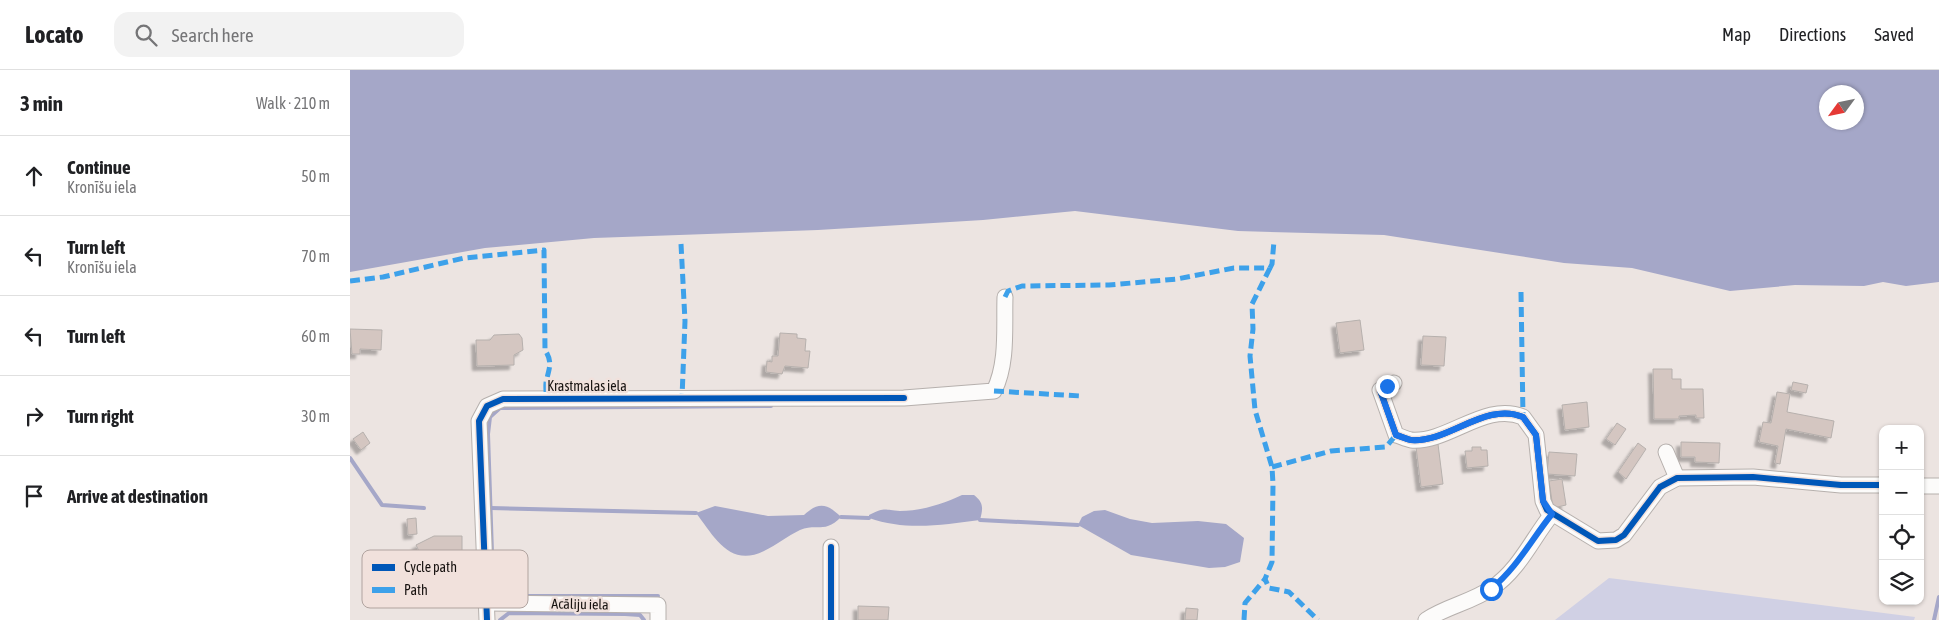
<!DOCTYPE html>
<html lang="en">
<head>
<meta charset="utf-8">
<style>
  :root { --surface:#fff; --page:#f2f2f2; --text:#202124; --muted:#757577; --line:#e0e0e0 }
  body { margin:0; font-family:"Asap Condensed",sans-serif; background:var(--page); color:var(--text) }
  .controls { position:absolute; right:15px; bottom:15px; display:grid; overflow:hidden; border-radius:10px; box-shadow:0 1px 4px #0004 }
  .controls button { width:45px; height:45px; display:grid; place-items:center; padding:0; border:0; border-bottom:1px solid var(--line); background:var(--surface); color:var(--text); font:25px sans-serif }
  .compass { position:absolute; left:1469px; top:15px; width:45px; height:45px; border-radius:50%; background:var(--surface); box-shadow:0 1px 4px #0004; rotate:237deg }
  .stop { position:absolute; width:15px; height:15px; margin:-11px; border:4px solid #1a73e8; border-radius:50%; background:#fff }
  .stop.end { background:#1a73e8; border-color:#fff; box-shadow:0 1px 5px #0008 }
  .list { margin:0; padding:0; list-style:none }
  h2 { display:flex; justify-content:space-between; align-items:center; height:65px; margin:0; padding:0 20px; font-size:21px }
  h2 small { font-size:16px; font-weight:400; color:var(--muted) }
  .list li { display:grid; grid-template-columns:32px 1fr auto; gap:15px; align-items:center; box-sizing:border-box; height:80px; padding:0 20px; border-top:1px solid var(--line) }
  .list b { display:block; font-size:19px; white-space:nowrap }
  .list p { margin:0; font-size:16px; white-space:nowrap; color:var(--muted) }
  .list em { font-size:16px; font-style:normal; color:var(--muted) }
  .icon { flex:none; width:28px; height:28px; fill:none; stroke:currentColor; stroke-width:2; stroke-linecap:round; stroke-linejoin:round }
  .map { position:relative; flex:none; width:1589px; height:550px; overflow:hidden }
  header { display:flex; align-items:center; gap:30px; box-sizing:border-box; height:70px; padding:0 25px; background:var(--surface); border-bottom:1px solid var(--line) }
  header strong { font-size:24px }
  nav { display:flex; gap:28px; margin-inline-start:auto; font-size:18px }
  .search { width:350px; height:45px; background:var(--page); display:flex; align-items:center; gap:12px; box-sizing:border-box; padding:0 18px; border-radius:15px; color:var(--muted); font-size:19px }
  main { display:flex }
  aside { flex:1; background:var(--surface) }
  .map>svg:first-child { display:block }
  .green { fill:#d0d0e4 }
  .water { fill:#a5a7c8; fill-rule:evenodd }
  .lines { fill:none; stroke-linecap:round; stroke-linejoin:round }
  .stream { stroke:#a5a7c8; stroke-width:4 }
  .building { fill:#d4c6c1; stroke:#b6b0ad; filter:url(#shadow) }
  .minor-casing { stroke:#b6b0ad; stroke-width:17 }
  .minor { stroke:#fcfbfa; stroke-width:15 }
  .quiet { stroke:#3da1ea; stroke-width:5; stroke-dasharray:10 5; stroke-linecap:butt }
  .cycleway-casing { stroke:#f1e1dc; stroke-width:9 }
  .cycleway { stroke:#0057b8; stroke-width:6 }
  .route { stroke:#1a73e8; stroke-width:6 }
  .labels { text-anchor:middle; dominant-baseline:central; stroke-width:5; stroke-linejoin:round; paint-order:stroke }
  .street-label { font-size:14px; fill:#171210; stroke:#f1e1dc }
  .key { fill:#f1e1dc; stroke:#b0a39f; stroke-width:1 }
  .key-label { font-size:14px; fill:#171210 }
</style>
</head>
<body>
<header>
<strong>Locato</strong>
<div class="search"><svg class="icon" aria-label="search" viewBox="0 0 24 24"><circle cx="10" cy="10" r="6"/><path d="M15 15l6 6"/></svg>Search here</div>
<nav><a>Map</a><a>Directions</a><a>Saved</a></nav>
</header>
<main>
<aside>
<h2>3 min<small>Walk · 210 m</small></h2>
<ul class="list">
<li><svg class="icon" aria-label="ahead" viewBox="0 0 24 24"><path d="M12 20V5M6 11l6-6 6 6"/></svg><div><b>Continue</b><p>Kronīšu iela</p></div><em>50 m</em></li>
<li><svg class="icon" aria-label="left" viewBox="0 0 24 24"><path d="M17 20v-9H6M10 6l-5 5 5 5"/></svg><div><b>Turn left</b><p>Kronīšu iela</p></div><em>70 m</em></li>
<li><svg class="icon" aria-label="left" viewBox="0 0 24 24"><path d="M17 20v-9H6M10 6l-5 5 5 5"/></svg><div><b>Turn left</b></div><em>60 m</em></li>
<li><svg class="icon" aria-label="right" viewBox="0 0 24 24"><path d="M7 20v-9h11M14 6l5 5-5 5"/></svg><div><b>Turn right</b></div><em>30 m</em></li>
<li><svg class="icon" aria-label="arrive" viewBox="0 0 24 24"><path d="M6 21V4h12l-3 4 3 4H6"/></svg><div><b>Arrive at destination</b></div></li>
</ul>
</aside>
<div class="map">
<svg width="1589" height="550" viewBox="0 0 1589 550">
  <defs>
    <filter id="shadow"><feDropShadow dx="-4.5" dy="4.5" stdDeviation="1" flood-color="#0004"/></filter>
  </defs>
  <rect width="100%" height="100%" fill="#ece4e1"/>
  <polygon class="green" points="1259,508 1565,547 1564,550 1205,550"/>
  <g class="water">
    <path d="M 0,0 L 1589,0 L 1589,212 L 1556,216 L 1533,212 L 1514,216 L 1445,215 L 1380,221 L 1282,198 L 1214,193 L 1034,165 L 888,161 L 725,141 L 633,150 L 468,160 L 244,168 L 135,178 L 0,202 ZM 1506,22 L 1506,52 L 1476,52 L 1476,22 Z"/>
    <path d="M 612,425 L 624,425 C 634,433 633,438 630,450 C 592,455 556,461 519,448 L 519,445 C 536,437 533,440 550,441 C 571,441 593,434 612,425 Z"/>
    <path d="M 365,436 L 418,446 L 454,445 C 468,432 477,433 491,447 C 475,464 466,453 450,460 C 437,466 427,475 414,481 C 379,498 364,466 346,443 Z"/>
    <polygon points="755,440 780,449 802,453 848,451 876,454 894,468 890,492 875,497 859,498 781,485 728,455 732,447 744,441"/>
  </g>
  <g class="lines">
    <g class="stream">
      <polyline points="0,388 32,435 74,438"/>
      <polyline points="141,438 346,443"/>
      <polyline points="491,447 519,448"/>
      <polyline points="630,450 728,455"/>
      <polyline points="308,526 172,526 148,524 143,513 138,364 140,347 150,338 421,336"/>
      <polyline points="150,550 159,543 275,544 290,545 294,550"/>
      <polyline points="1584,550 1589,527"/>
    </g>
  </g>
  <g class="building">
    <polygon points="1010,250 1014,280 990,283 986,253"/>
    <polygon points="0,259 32,260 31,280 10,279 10,284 2,284"/>
    <polygon points="430,263 447,264 447,268 456,269 455,281 460,281 458,298 435,296 432,304 416,302 417,291 422,292 422,286 428,286"/>
    <polygon points="169,264 172,268 173,280 164,285 164,295 127,296 126,270 140,270 144,265"/>
    <polygon points="1073,266 1096,267 1094,296 1071,295"/>
    <polygon points="1303,299 1322,299 1322,309 1331,309 1331,319 1353,319 1354,348 1346,348 1346,345 1329,346 1329,349 1304,349"/>
    <polygon points="1443,312 1458,315 1456,323 1441,320"/>
    <polygon points="1427,322 1440,324 1437,342 1484,351 1481,368 1436,359 1430,394 1425,393 1428,376 1409,372 1413,352 1421,353"/>
    <polygon points="1237,332 1239,357 1215,360 1212,335"/>
    <polygon points="1267,353 1276,359 1265,375 1256,369"/>
    <polygon points="13,362 20,373 11,380 3,369"/>
    <polygon points="1331,372 1370,373 1369,393 1345,392 1345,387 1331,387"/>
    <polygon points="1288,373 1296,379 1276,409 1268,402"/>
    <polygon points="1088,374 1093,414 1071,417 1066,377"/>
    <polygon points="1122,377 1131,377 1131,380 1137,380 1138,396 1117,398 1115,381 1122,381"/>
    <polygon points="1199,382 1227,384 1225,406 1197,404"/>
    <polygon points="1212,409 1216,435 1203,438 1199,411"/>
    <polygon points="66,448 67,464 58,465 57,449"/>
    <polygon points="84,466 112,466 112,488 97,489 97,481 88,481 73,489 66,475"/>
    <polygon points="508,536 539,537 538,550 508,550"/>
    <polygon points="836,538 848,539 847,550 835,550"/>
  </g>
  <g class="lines">
    <g class="minor-casing">
      <g id="minor">
        <path d="M 1044,313 L 1030,320 L 1046,365 C 1050,366 1056,369 1061,370 C 1099,373 1135,331 1173,347 L 1186,365 L 1193,431 L 1197,440 L 1248,471 L 1266,470 L 1274,465 L 1310,417 L 1327,408 L 1403,407 L 1491,415 L 1533,415"/>
        <polyline points="1316,382 1327,408"/>
        <polyline points="1570,416 1589,416"/>
        <polyline points="481,477 481,550"/>
        <polyline points="137,533 308,535 308,550"/>
        <path d="M 137,550 L 129,351 L 137,336 L 153,329 L 554,328 L 644,321 C 658,293 654,257 655,227"/>
        <path d="M 1076,550 C 1097,536 1122,532 1142,518 C 1169,500 1182,469 1202,444"/>
      </g>
    </g>
    <use href="#minor" class="minor"/>
    <g class="quiet">
      <polyline points="331,174 335,251 332,328"/>
      <polyline points="920,198 902,234 903,259 900,286 905,340 922,397 923,414 922,492 915,509 919,518 939,522 968,550"/>
      <path d="M 0,211 L 33,207 L 114,188 L 194,180 L 195,280 C 202,291 200,296 197,308 C 195,313 196,323 197,329"/>
      <polyline points="1171,222 1173,347"/>
      <polyline points="655,227 658,221 672,216 759,215 827,209 884,198 920,198 922,194 924,171"/>
      <polyline points="644,321 731,326"/>
      <polyline points="922,397 981,381 1036,377 1046,365"/>
      <polyline points="894,550 895,533 915,509"/>
    </g>
    <g class="cycleway-casing">
      <g id="cycleway">
        <path d="M 1044,313 L 1030,320 L 1046,365 C 1050,366 1056,369 1061,370 C 1099,373 1135,331 1173,347 L 1186,365 L 1193,431 L 1197,440 L 1248,471 L 1266,470 L 1274,465 L 1310,417 L 1327,408 L 1403,407 L 1491,415 L 1533,415"/>
        <polyline points="481,477 481,550"/>
        <polyline points="137,550 129,351 137,336 153,329 554,328"/>
      </g>
    </g>
    <use href="#cycleway" class="cycleway"/>
  </g>
  <g class="lines">
    <path class="route" d="M 1037,316 L 1030,320 L 1046,365 C 1050,366 1056,369 1061,370 C 1099,373 1135,331 1173,347 L 1186,365 L 1193,431 L 1202,444 C 1181,470 1167,498 1141,519"/>
  </g>
  <g class="labels">
    <g class="street-label">
      <text x="237" y="316">Krastmalas iela</text>
      <text transform="translate(230 534) rotate(1)">Acāliju iela</text>
    </g>
  </g>
  <rect x="12" y="480" width="166" height="58" rx="8" class="key"/>
  <rect x="22" y="494" width="23" height="7" fill="#0057b8"/>
  <rect x="22" y="517" width="23" height="6" fill="#3da1ea"/>
  <g class="key-label">
    <text x="54" y="502">Cycle path</text>
    <text x="54" y="525">Path</text>
  </g>
</svg>
<div class="controls">
<button>+</button>
<button>−</button>
<button><svg class="icon" aria-label="locate" viewBox="0 0 24 24"><circle cx="12" cy="12" r="6"/><path d="M12 2v4M12 18v4M2 12h4M18 12h4"/></svg></button>
<button><svg class="icon" aria-label="layers" viewBox="0 0 24 24"><path d="M12 4l9 5-9 5-9-5zM3 14l9 5 9-5"/></svg></button>
</div>
<svg class="compass" viewBox="-18 -18 36 36"><path d="M0-13l5 13h-10z" fill="#e53935"/><path d="M0 13l5-13h-10z" fill="#757577"/></svg>
<div class="stop" style="left:1141px;top:519px"></div>
<div class="stop end" style="left:1037px;top:316px"></div>
</div>
</main>
</body>
</html>
